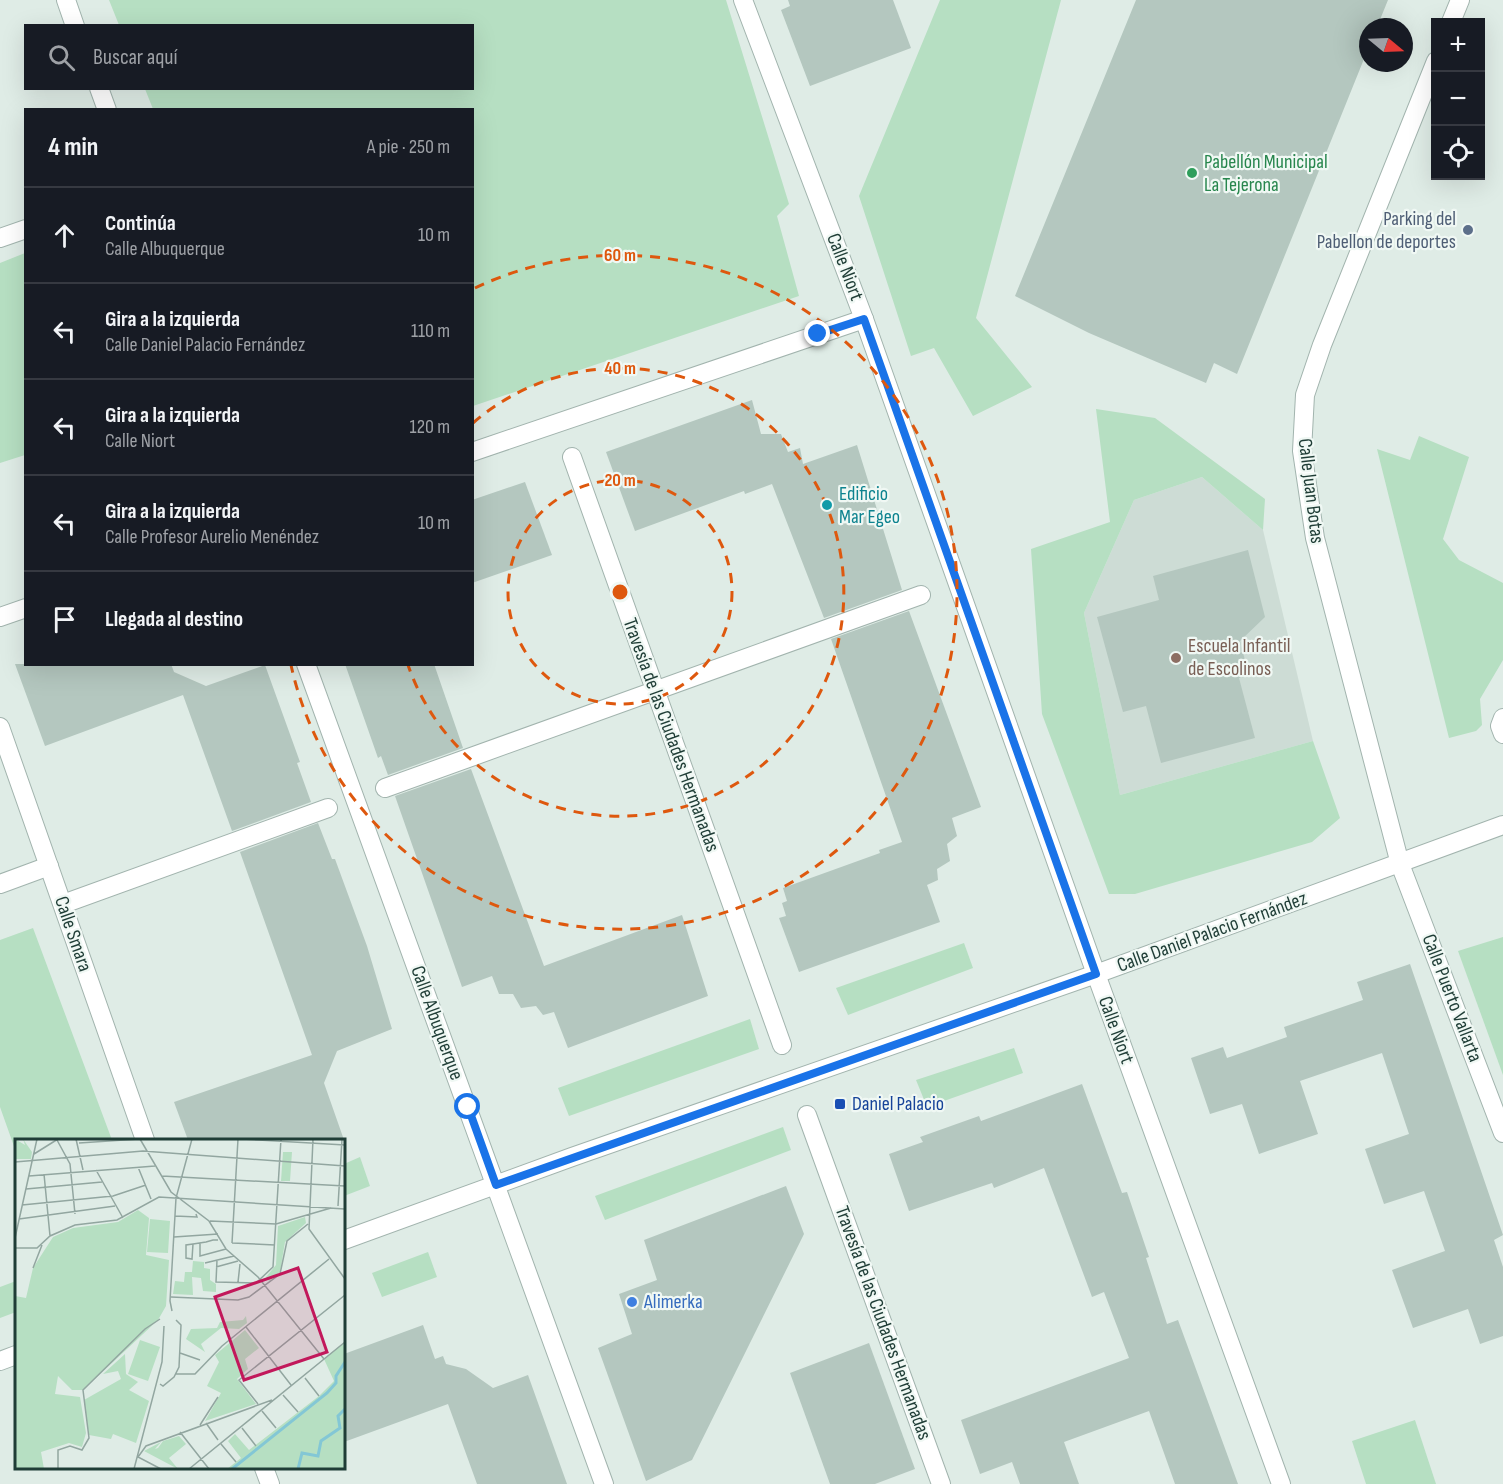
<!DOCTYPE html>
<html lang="es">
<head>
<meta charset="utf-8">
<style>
  :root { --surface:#171b24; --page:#242831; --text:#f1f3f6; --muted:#9ea1a6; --line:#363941 }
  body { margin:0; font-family:"Sofia Sans Condensed",sans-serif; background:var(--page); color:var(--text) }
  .controls { position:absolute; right:18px; top:18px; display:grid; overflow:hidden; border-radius:0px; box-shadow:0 6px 24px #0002 }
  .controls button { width:54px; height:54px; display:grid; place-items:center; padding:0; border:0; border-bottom:2px solid var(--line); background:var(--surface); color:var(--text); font:30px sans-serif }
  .compass { position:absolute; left:1359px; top:18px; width:54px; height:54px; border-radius:50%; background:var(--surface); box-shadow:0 6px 24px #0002; rotate:109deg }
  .stop { position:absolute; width:18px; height:18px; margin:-14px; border:4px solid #1a73e8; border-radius:50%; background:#fff }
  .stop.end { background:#1a73e8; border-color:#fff; box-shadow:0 2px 6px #0008 }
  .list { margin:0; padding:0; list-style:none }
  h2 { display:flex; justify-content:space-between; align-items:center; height:78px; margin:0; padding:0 24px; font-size:26px }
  h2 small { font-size:20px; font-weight:400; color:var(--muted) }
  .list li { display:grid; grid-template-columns:39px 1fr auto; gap:18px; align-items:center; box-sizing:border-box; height:96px; padding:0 24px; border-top:2px solid var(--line) }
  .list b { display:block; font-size:22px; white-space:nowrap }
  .list p { margin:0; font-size:20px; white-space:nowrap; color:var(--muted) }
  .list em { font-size:20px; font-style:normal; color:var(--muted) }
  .icon { flex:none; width:33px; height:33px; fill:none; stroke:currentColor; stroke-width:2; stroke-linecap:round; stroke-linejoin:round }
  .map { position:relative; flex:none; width:1503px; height:1484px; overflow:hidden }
  .search { position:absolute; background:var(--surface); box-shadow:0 6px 24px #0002; left:24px; top:24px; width:450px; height:66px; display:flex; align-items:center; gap:15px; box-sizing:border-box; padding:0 21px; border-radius:0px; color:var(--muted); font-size:22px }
  .panel { position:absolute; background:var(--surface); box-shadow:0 6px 24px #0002; left:24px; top:108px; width:450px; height:558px; border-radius:0px }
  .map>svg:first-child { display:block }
  .built { fill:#cddcd5 }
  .green { fill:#b6dfc2 }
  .building { fill:#b4c7bf }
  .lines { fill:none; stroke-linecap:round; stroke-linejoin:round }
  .minor-casing { stroke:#a2b4ae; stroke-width:20 }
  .minor { stroke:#fff; stroke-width:18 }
  .route { stroke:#1a73e8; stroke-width:8 }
  .ring { fill:none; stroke:#de580e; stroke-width:3; stroke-dasharray:10 8 }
  .leisure-dot { fill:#2e9e5b; stroke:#f0f8f4; stroke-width:2 }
  .service-dot { fill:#5c6f8a; stroke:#f0f8f4; stroke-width:2 }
  .culture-dot { fill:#0f9aa8; stroke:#f0f8f4; stroke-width:2 }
  .education-dot { fill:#8d6e63; stroke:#f0f8f4; stroke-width:2 }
  .transit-dot { fill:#1a4fb4; stroke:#f0f8f4; stroke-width:2 }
  .shop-dot { fill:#3f7fe0; stroke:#f0f8f4; stroke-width:2 }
  .labels { text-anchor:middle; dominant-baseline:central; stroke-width:4.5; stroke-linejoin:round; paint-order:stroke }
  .leisure-label { font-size:20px; fill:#27864d; stroke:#f0f8f4; text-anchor:start }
  .service-label { font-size:20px; fill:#4e5e75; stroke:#f0f8f4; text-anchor:end }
  .street-label { font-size:20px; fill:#1f3d36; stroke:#f0f8f4 }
  .culture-label { font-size:20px; fill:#0d838f; stroke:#f0f8f4; text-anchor:start }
  .education-label { font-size:20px; fill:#785e54; stroke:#f0f8f4; text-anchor:start }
  .transit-label { font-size:20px; fill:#164399; stroke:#f0f8f4; text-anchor:start }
  .shop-label { font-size:20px; fill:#366cbe; stroke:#f0f8f4; text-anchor:start }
  .inset-river { fill:none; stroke:#83c7d5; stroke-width:3 }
  .inset-road { fill:none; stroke:#92a6a0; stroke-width:1.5 }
  .view { fill:#c2185b; fill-opacity:0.15; stroke:#c2185b; stroke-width:3 }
  .inset-edge { fill:none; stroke:#1f3d36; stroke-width:3 }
  .centre { fill:#de580e; stroke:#f0f8f4; stroke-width:3 }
  .ring-label { font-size:18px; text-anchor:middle; font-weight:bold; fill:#de580e; stroke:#f0f8f4; stroke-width:4.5; stroke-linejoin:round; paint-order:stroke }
</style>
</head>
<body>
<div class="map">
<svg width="1503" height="1484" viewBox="0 0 1503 1484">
  <rect width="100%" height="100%" fill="#dfece6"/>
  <polygon class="built" points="1202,477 1263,530 1313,741 1120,795 1084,613 1134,500"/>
  <g class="green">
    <polygon points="109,0 726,0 789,204 777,216 799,296 473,406 472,110 153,109 145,89 472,88 472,26 119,25"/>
    <polygon points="940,0 1061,0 976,318 1032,387 973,416 934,348 911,356 859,196"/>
    <polygon points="25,253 25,455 0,463 0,263"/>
    <polygon points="1096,409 1155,418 1265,499 1263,530 1202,477 1134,500 1084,613 1120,795 1313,741 1340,818 1312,842 1135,894 1109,894 1042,714 1031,549 1110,522"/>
    <polygon points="1419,436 1469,457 1443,539 1459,560 1503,583 1503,660 1480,699 1482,725 1476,731 1449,738 1377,449 1410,460"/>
    <polygon points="33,928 112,1140 16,1140 16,1152 0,1107 0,940"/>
    <polygon points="1503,937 1503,1075 1458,951"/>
    <polygon points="964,943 973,968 848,1015 836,988"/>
    <polygon points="750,1019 759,1049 569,1116 558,1088"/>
    <polygon points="1014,1048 1023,1073 927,1107 916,1080"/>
    <polygon points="783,1127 791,1150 605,1220 595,1196"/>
    <polygon points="360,1157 370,1186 344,1196 344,1164"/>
    <polygon points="428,1252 437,1277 382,1297 372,1273"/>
    <polygon points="16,1281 16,1312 0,1318 0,1287"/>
    <polygon points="1415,1420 1436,1484 1366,1484 1352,1441"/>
  </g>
  <g class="building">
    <polygon points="788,0 893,0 911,48 810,86 781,10 790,6"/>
    <polygon points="1136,0 1388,0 1377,27 1368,27 1368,49 1237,374 1214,363 1206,383 1089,333 1015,296"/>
    <polygon points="752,400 761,434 781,434 788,452 800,448 803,464 857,445 902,590 824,618 772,484 745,494 744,491 635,531 606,452"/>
    <polygon points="525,482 552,555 472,583 472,500"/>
    <polygon points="1248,550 1265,617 1240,641 1249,676 1239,678 1255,738 1161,763 1146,706 1123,712 1097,617 1159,600 1153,576"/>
    <polygon points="909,611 981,807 952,818 957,836 947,844 950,861 937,869 938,880 927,885 940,922 799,972 779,918 786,916 782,903 787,901 783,888 880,853 879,850 902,842 831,639"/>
    <polygon points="15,664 171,664 174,672 206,686 265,665 300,762 297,763 311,802 232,831 183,695 45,746"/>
    <polygon points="345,664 434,664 463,748 388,775 381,756 378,758"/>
    <polygon points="471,769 544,966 682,915 708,996 568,1048 554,1012 543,1015 536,1006 521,1008 513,994 499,994 492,976 462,987 395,796"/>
    <polygon points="318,823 332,859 335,859 367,946 392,1029 337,1051 324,1083 344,1140 188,1140 174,1102 312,1055 240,852"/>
    <polygon points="1410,964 1503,1235 1494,1240 1503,1267 1503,1336 1480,1344 1468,1309 1413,1328 1392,1270 1445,1251 1424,1191 1384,1204 1365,1149 1409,1134 1382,1053 1300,1081 1318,1134 1259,1154 1242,1104 1210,1114 1191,1058 1223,1047 1227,1058 1287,1037 1284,1027 1363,1000 1357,982"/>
    <polygon points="1082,1084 1122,1193 1127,1192 1149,1257 1146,1258 1167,1324 1178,1320 1238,1484 1175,1484 1149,1411 1064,1442 1079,1484 1020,1484 1012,1462 980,1474 961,1420 1129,1358 1104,1292 1092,1297 1044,1168 994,1188 992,1183 909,1211 889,1154 923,1142 920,1137 979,1116 981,1121"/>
    <polygon points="786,1186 804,1234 692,1460 646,1481 598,1348 632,1334 619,1294 657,1280 644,1240"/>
    <polygon points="423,1325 435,1359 443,1356 446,1364 466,1369 493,1388 528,1375 567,1484 477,1484 448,1404 344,1442 344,1354"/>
    <polygon points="869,1343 915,1469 875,1484 830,1484 790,1373"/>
  </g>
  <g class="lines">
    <g class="minor-casing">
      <g id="minor">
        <polyline points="66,0 75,26"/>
        <polyline points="743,0 864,319 1096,974 1281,1484"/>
        <polyline points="1451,22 1460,0"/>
        <polyline points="1436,61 1322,345 1305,395 1302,451 1315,538 1400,864 1503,1133"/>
        <polyline points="99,88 107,110"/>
        <polyline points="0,238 26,229"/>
        <polyline points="472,452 864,319"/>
        <polyline points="572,457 782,1045"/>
        <polyline points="0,617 26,608"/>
        <polyline points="306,664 604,1484"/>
        <polyline points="1503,718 1500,726 1503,734"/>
        <polyline points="0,727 145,1140"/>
        <polyline points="385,788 921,595"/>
        <polyline points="0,884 49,866"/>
        <polyline points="63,904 328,808"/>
        <polyline points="807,1115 941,1484"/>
        <polyline points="344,1240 572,1157 1096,974 1503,825"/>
        <polyline points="0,1361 16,1355"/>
        <polyline points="264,1468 270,1484"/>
      </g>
    </g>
    <use href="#minor" class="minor"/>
  </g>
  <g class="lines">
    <polyline class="route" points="468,1107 496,1185 1096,974 864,319 818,334"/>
  </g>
  <g class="ring">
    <circle cx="620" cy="592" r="112"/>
    <path d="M473 423A224 224 0 1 1 408 665"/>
    <path d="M475 288A337 337 0 1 1 291 665"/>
  </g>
  <circle class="leisure-dot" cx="1192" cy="173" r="6"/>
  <circle class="service-dot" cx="1468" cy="230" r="6"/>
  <circle class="culture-dot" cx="827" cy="505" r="6"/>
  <circle class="education-dot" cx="1176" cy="658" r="6"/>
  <rect class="transit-dot" x="834" y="1098" width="12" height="12" rx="3"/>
  <circle class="shop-dot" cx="632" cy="1302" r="6"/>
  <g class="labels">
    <g class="leisure-label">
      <text x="1204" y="162">Pabellón Municipal<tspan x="1204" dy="23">La Tejerona</tspan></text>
    </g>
    <g class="service-label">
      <text x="1456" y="219">Parking del<tspan x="1456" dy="23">Pabellon de deportes</tspan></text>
    </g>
    <g class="street-label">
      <text transform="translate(845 267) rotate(69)">Calle Niort</text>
      <text transform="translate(1311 491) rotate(83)">Calle Juan Botas</text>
      <text transform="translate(671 735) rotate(70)">Travesía de las Ciudades Hermanadas</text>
      <text transform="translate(1212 932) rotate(-20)">Calle Daniel Palacio Fernández</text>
      <text transform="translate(73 934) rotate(71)">Calle Smara</text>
      <text transform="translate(1452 998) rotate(69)">Calle Puerto Vallarta</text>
      <text transform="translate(437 1023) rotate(70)">Calle Albuquerque</text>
      <text transform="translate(1116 1030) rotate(70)">Calle Niort</text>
      <text transform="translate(883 1323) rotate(70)">Travesía de las Ciudades Hermanadas</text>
    </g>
    <g class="culture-label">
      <text x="839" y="494">Edificio<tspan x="839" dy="23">Mar Egeo</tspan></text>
    </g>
    <g class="education-label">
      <text x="1188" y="646">Escuela Infantil<tspan x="1188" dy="23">de Escolinos</tspan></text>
    </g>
    <g class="transit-label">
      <text x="852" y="1104">Daniel Palacio</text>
    </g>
    <g class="shop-label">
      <text x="644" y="1302">Alimerka</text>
    </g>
  </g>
  <g transform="translate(15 1139)">
    <rect width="330" height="330" fill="#dfece6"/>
    <path d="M 0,0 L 10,6 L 8,0 L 17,13 L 16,20 L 0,20 ZM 268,13 L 277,13 L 275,42 L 266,42 ZM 123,71 L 134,79 L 131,116 L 154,121 L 151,167 L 143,181 L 68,251 L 57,251 L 43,237 L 40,255 L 65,258 L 71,294 L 67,308 L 54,304 L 26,313 L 29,330 L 0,330 L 0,157 L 11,159 L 18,129 L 38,98 L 58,89 L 103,83 ZM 290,78 L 291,84 L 270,103 L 265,133 L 254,142 L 251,138 L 261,126 L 263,87 ZM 135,80 L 155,82 L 153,114 L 132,113 ZM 178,122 L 189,123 L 189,129 L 195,130 L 195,141 L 201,145 L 201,153 L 188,152 L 186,139 L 177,138 L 178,156 L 158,155 L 160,142 L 169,143 L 170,133 L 177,133 ZM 231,177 L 232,184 L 224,190 L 206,189 L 186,205 L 190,213 L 171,200 L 176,190 L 202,189 L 205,183 L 228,181 ZM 230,191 L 244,209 L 230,220 L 233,230 L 222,240 L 241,265 L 190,282 L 206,254 L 192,247 L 204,223 L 200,216 ZM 125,201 L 145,208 L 133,242 L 113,235 ZM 330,203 L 330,330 L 212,330 L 226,319 L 213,302 L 220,295 L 234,311 L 304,257 L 319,242 L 309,220 ZM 110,215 L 111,235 L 123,243 L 114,251 L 134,262 L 121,304 L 98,295 L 96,300 L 74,296 L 69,261 L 106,240 L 103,232 L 88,235 ZM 164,297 L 171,305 L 154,319 L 163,330 L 129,312 L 146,303 L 140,310 L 143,309 L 148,302 Z" fill="#b6dfc2"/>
    <path class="inset-river" d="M 217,330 L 312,254 L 321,244 L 321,237 L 330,223M 283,330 L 287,314 L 303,317 L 306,302 L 325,289 L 323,277 L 330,270"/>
    <path class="inset-road" d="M 61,0 L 68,31M 125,0 L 156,53 L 194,82 L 211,110 L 243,138 L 309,220M 227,0 L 330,6M 298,0 L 294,90 L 330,140M 42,1 L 55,25 L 60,75M 64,4 L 124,0M 19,15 L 43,0M 0,23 L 128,12 L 330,27M 123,28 L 136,60M 81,31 L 108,79M 29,35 L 35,97M 14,37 L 140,27M 147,37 L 330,47M 11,50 L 87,43M 7,66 L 98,57 L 131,46M 323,67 L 327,0M 160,77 L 182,78 L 181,75M 4,80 L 100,67M 195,82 L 261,85 L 316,69M 159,98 L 203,95M 0,99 L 22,0M 185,104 L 185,117 L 211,110M 217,104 L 223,0M 217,104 L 260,106M 178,105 L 177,120 L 171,119 L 171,106 L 178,105 L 191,103 L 198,101 L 203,101M 0,109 L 22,109 L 35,97 L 60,86 L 102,81 L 144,58 L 330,70M 202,121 L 201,143 L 241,144 L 258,128 L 266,0M 190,124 L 219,117M 201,128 L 223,122M 18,129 L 27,106M 223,143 L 225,125M 156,158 L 223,161 L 234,158 L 265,135 L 272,102 L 293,85M 157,172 L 155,162 L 161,59 L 177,0M 231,188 L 276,246M 165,214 L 185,221M 161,235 L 180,235 L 207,207 L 314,120M 290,239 L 304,257M 145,245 L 148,247 L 159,238 L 164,228 L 166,186 L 161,181M 268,256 L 283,273M 243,265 L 224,241 L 330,156M 247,272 L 261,289M 191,284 L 203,301M 185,286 L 203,258M 227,289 L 241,307M 165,293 L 194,330M 206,305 L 221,323M 43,330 L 43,311 L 55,307 L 67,311 L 74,299 L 68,251 L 130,190 L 145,180M 119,330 L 147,223 L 149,187M 146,330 L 123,318 L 131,307 L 257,261M 174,330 L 330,203"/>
    <path class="view" d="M 283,129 L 312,213 L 229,241 L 200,158 Z"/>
    <rect width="330" height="330" class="inset-edge"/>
  </g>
  <circle cx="620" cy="592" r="9" class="centre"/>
  <g class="ring-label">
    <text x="620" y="261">60 m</text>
    <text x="620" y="374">40 m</text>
    <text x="620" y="486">20 m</text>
  </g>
</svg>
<div class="controls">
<button>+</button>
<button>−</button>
<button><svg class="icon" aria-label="locate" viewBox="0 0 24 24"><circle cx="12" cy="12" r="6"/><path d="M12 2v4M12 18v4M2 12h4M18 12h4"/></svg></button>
</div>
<svg class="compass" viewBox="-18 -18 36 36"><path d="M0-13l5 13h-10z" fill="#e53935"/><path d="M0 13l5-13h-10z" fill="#9ea1a6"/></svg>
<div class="stop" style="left:468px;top:1107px"></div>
<div class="stop end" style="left:818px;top:334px"></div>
<div class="search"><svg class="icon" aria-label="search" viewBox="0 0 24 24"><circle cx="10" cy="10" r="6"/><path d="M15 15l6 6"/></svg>Buscar aquí</div>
<section class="panel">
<h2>4 min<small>A pie · 250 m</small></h2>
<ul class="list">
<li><svg class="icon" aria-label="ahead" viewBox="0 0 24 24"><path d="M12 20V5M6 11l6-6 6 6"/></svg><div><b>Continúa</b><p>Calle Albuquerque</p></div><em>10 m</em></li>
<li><svg class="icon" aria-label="left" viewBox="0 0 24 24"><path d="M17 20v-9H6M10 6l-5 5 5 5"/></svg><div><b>Gira a la izquierda</b><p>Calle Daniel Palacio Fernández</p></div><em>110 m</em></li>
<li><svg class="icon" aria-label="left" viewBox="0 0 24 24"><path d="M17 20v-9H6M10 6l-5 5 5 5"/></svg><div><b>Gira a la izquierda</b><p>Calle Niort</p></div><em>120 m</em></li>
<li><svg class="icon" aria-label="left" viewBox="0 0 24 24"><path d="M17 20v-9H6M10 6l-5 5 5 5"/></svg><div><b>Gira a la izquierda</b><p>Calle Profesor Aurelio Menéndez</p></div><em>10 m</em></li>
<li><svg class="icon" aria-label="arrive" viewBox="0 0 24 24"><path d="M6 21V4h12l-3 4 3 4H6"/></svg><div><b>Llegada al destino</b></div></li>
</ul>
</section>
</div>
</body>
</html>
